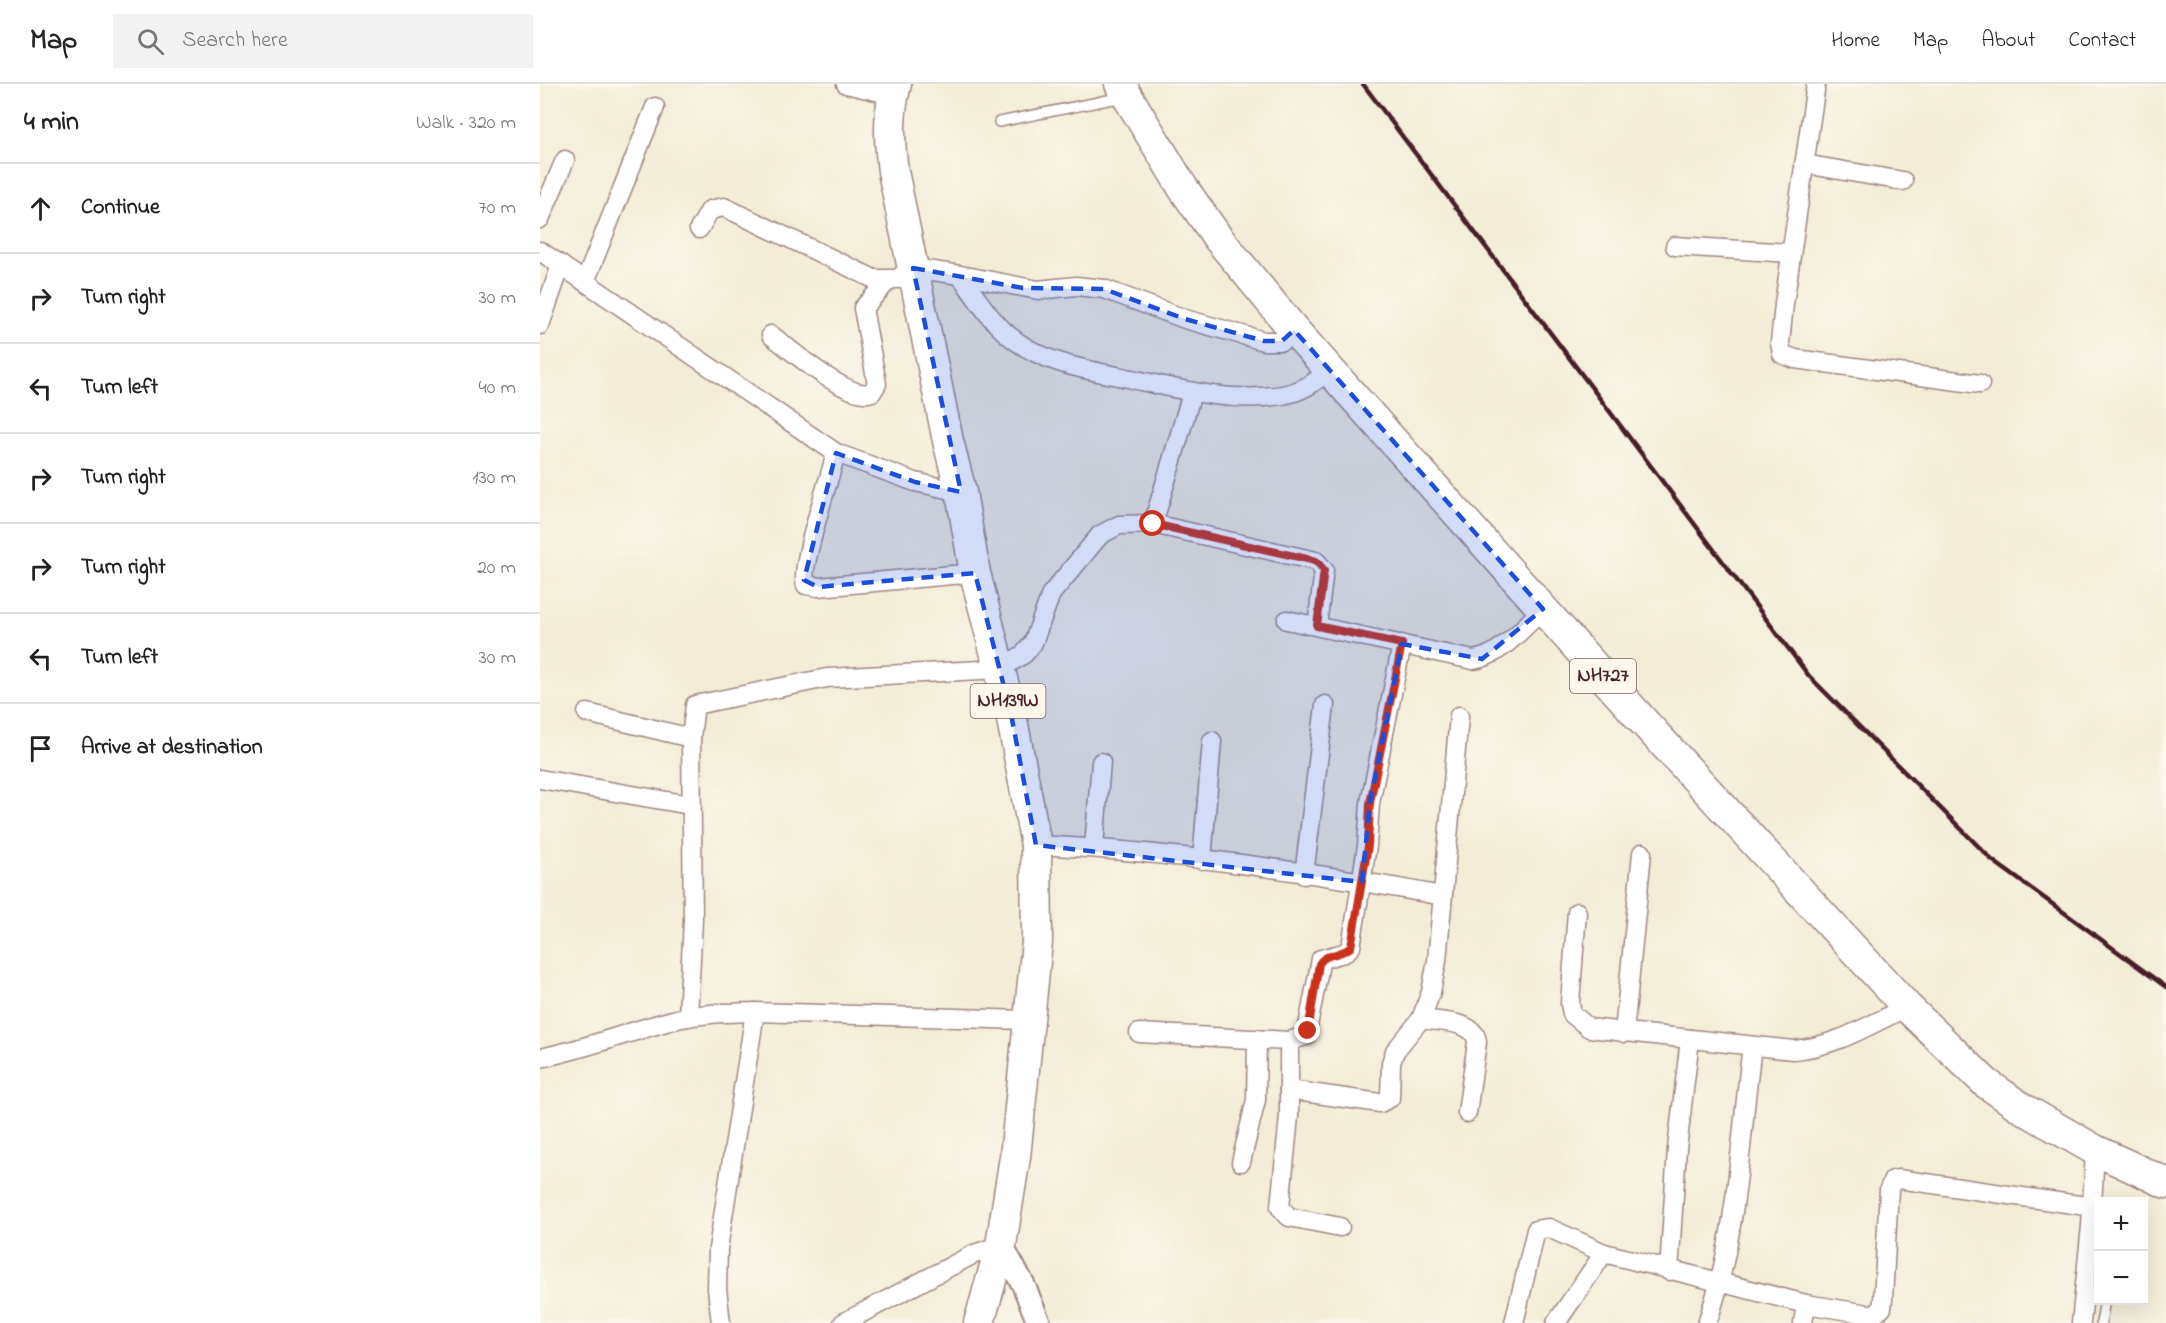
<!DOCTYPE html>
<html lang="en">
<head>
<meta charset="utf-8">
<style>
  :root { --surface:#fff; --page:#f2f2f2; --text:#222; --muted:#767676; --line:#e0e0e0 }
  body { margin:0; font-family:"Indie Flower",sans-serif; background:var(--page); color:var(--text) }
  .controls { position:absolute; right:18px; bottom:18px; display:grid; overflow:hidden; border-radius:0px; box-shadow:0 6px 24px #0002 }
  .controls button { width:54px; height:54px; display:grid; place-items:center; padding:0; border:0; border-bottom:2px solid var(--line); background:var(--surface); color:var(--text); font:30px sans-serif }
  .stop { position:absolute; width:18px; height:18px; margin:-14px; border:4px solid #c8321e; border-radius:50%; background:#fff }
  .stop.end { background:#c8321e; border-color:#fff; box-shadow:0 2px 6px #0008 }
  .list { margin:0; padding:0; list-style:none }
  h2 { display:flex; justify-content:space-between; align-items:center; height:78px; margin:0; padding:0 24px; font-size:26px }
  h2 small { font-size:20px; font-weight:400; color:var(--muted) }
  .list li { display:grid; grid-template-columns:39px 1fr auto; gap:18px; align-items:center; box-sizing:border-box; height:90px; padding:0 24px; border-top:2px solid var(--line) }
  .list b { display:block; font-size:22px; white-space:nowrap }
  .list em { font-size:20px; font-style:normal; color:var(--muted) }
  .icon { flex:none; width:33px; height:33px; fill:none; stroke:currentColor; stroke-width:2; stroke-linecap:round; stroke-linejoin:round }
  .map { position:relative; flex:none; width:1626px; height:1239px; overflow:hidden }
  header { display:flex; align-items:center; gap:36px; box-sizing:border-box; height:84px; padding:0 30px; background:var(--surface); border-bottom:2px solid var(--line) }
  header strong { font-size:28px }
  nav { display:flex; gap:33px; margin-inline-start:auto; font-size:21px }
  .search { width:420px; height:54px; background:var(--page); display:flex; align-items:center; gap:15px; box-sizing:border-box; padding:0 21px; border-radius:0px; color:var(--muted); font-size:22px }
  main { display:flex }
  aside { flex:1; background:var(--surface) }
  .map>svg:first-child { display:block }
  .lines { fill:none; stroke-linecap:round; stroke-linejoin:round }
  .service-casing { stroke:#9e8681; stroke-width:12 }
  .minor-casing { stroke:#9e8681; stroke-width:21 }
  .tertiary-casing { stroke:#9e8681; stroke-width:26 }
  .trunk-casing { stroke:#9e8681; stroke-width:33 }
  .service { stroke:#fff; stroke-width:9 }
  .minor { stroke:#fff; stroke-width:18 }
  .tertiary { stroke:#fff; stroke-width:22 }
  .trunk { stroke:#fff; stroke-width:30 }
  .rail { stroke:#4a1f2b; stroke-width:4.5 }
  .route { stroke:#c8321e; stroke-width:8 }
  .marked { fill:#1d4ed8; fill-opacity:0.2; stroke:#1d4ed8; stroke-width:4.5; stroke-dasharray:12 8; stroke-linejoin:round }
  .labels { text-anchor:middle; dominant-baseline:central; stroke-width:6; stroke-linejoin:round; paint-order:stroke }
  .shield { fill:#fbf7ec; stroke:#7f6065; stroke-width:1.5 }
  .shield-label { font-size:20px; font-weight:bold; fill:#4a1f2b }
</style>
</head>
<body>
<header>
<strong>Map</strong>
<div class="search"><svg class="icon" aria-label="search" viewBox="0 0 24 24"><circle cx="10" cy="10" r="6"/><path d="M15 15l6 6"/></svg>Search here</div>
<nav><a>Home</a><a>Map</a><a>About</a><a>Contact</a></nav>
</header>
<main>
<aside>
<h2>4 min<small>Walk · 320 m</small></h2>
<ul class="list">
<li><svg class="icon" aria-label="ahead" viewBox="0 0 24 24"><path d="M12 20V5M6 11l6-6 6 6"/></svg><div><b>Continue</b></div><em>70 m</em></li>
<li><svg class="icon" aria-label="right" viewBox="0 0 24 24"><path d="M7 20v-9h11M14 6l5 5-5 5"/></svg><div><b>Turn right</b></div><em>30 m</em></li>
<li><svg class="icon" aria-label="left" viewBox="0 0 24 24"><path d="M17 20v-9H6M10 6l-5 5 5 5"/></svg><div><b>Turn left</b></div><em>40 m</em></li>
<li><svg class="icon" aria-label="right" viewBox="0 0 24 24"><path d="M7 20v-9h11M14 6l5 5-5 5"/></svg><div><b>Turn right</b></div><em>130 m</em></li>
<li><svg class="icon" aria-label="right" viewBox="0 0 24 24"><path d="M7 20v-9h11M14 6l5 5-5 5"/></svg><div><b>Turn right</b></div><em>20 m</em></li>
<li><svg class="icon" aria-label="left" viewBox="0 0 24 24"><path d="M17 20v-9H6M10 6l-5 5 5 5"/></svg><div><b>Turn left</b></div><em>30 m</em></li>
<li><svg class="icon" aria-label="arrive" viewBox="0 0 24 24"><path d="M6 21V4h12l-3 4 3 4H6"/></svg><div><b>Arrive at destination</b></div></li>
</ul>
</aside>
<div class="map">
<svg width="1626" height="1239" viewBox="0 0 1626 1239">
  <rect width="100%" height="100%" fill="#fbf7ec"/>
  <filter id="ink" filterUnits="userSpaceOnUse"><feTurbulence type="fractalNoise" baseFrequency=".0167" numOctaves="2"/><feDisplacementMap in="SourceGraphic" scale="12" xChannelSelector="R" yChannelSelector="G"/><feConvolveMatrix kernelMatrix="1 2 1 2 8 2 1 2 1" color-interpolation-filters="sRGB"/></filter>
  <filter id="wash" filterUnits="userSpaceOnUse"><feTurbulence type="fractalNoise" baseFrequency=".008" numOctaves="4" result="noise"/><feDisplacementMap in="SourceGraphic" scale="24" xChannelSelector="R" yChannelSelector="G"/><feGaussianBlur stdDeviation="1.35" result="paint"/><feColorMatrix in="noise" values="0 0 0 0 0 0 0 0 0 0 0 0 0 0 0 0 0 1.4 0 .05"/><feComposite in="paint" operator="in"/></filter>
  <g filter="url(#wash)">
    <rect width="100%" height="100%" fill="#f3edd7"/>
  </g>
  <g filter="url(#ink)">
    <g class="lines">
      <g class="service-casing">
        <g id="service">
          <polyline points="459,38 583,13"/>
          <polyline points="1561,1239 1565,1216"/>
        </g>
      </g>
      <g class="minor-casing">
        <g id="minor">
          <polyline points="306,0 340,8"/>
          <polyline points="1276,0 1244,220 1240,259 1242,270 1255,275 1440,300"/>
          <polyline points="1264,80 1363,97"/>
          <polyline points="0,135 25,76"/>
          <path d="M 159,145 L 170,126 L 184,123 L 334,195 L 357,195 L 373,184 L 420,191 C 437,214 451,239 476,257 C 511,282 551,286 592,295 C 641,306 692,319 742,311 C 762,308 775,298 790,286"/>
          <polyline points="1135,162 1251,169"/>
          <polyline points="0,167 296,369 375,398 421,408"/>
          <polyline points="420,191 498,206 536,202 564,205 645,235 724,257 742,257 754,246"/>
          <polyline points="45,198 115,23"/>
          <polyline points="0,241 21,181"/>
          <path d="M 231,251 C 250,265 309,318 332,308 L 337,300 L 323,224 L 349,196"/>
          <path d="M 296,369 C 291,391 258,486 266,501 L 278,503 L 435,489"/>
          <polyline points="613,440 776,477 784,486 777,542"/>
          <path d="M 747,536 L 933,576 C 960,573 984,542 1003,525"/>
          <polyline points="47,629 151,654"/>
          <polyline points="0,695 150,721"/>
          <path d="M 496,761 C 630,767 771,788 903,812"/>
          <polyline points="554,763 561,678"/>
          <polyline points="662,776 672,657"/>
          <polyline points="764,791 785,621"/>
          <path d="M 1037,828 L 1030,919 L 1032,930 L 1049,944 L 1253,966 C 1295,963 1329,941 1367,923"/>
          <polyline points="148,933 153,836 151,654 155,621 287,594 460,585 484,570 493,559 511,510 560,451 579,441 613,440 652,309"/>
          <path d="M 881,935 C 899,938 935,936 937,958 L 927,1029"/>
          <polyline points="599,949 749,957 766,952 781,875 804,869 811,863 827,762 830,719 862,560"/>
          <polyline points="1084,949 1102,769"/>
          <polyline points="749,957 749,1032 740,1123 749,1133 800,1143"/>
          <path d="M 0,974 C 45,965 88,948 133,936 C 159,929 188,929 215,928 L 487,936"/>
          <polyline points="749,1006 840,1019 850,1014 851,979 855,967 881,935 891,908 897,877 919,632"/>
          <polyline points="701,1078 716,1016 717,955"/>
          <polyline points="1129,1187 1137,1065 1150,955"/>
          <polyline points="181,1239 177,1205 178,1165 215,928"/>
          <polyline points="303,1239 434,1170 461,1161"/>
          <polyline points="974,1239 996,1146 1009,1144 1064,1169"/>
          <polyline points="1016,1239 1064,1169 1266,1220 1334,1231 1342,1224 1343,1216 1349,1105 1353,1096 1358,1095 1553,1123"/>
          <path d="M 1167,1239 C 1198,1151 1200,1054 1212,962"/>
          <polyline points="1263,1239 1266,1220"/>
          <polyline points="1541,1239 1551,1142 1555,1066"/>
        </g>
      </g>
      <g class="tertiary-casing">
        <polyline id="tertiary" points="461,1161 483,1200 499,1239"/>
      </g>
      <g class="trunk-casing">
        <g id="trunk">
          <path d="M 356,0 C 348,30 349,56 353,87 L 408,357 L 421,408 L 435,489 L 471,630 L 496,761 L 497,858 L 475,1073 L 461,1161 L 439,1239"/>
          <polyline points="580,0 643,104 678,154 754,246 1102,636 1367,923 1446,999 1482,1024 1555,1066 1626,1099"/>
        </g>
      </g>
      <use href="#service" class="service"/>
      <use href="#minor" class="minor"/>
      <use href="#tertiary" class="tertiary"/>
      <use href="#trunk" class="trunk"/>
      <polyline class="rail" points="823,0 1269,592 1452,776 1626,903"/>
    </g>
  </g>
  <g class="lines" filter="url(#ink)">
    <path class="route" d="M 613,440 L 776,477 L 784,486 L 777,542 L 862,560 L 830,719 L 828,762 L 811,863 C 801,872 786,868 779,880 L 768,947"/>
  </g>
  <path class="marked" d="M 373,184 L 483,204 L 564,205 L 645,235 L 724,257 L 742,257 L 754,246 L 1003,525 L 942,575 L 862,560 L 830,719 L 822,798 L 496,761 L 471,630 L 435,489 L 278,503 L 264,496 L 296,369 L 375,398 L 421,408 Z"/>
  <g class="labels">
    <g class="shield">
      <rect x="1030" y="575" width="66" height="34" rx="4.5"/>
      <rect x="430.5" y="600" width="75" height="34" rx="4.5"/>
    </g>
    <g class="shield-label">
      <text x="1063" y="592">NH727</text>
      <text x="468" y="617">NH139W</text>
    </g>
  </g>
</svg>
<div class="controls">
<button>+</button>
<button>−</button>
</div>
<div class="stop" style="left:613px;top:440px"></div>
<div class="stop end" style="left:768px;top:947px"></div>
</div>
</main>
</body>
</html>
